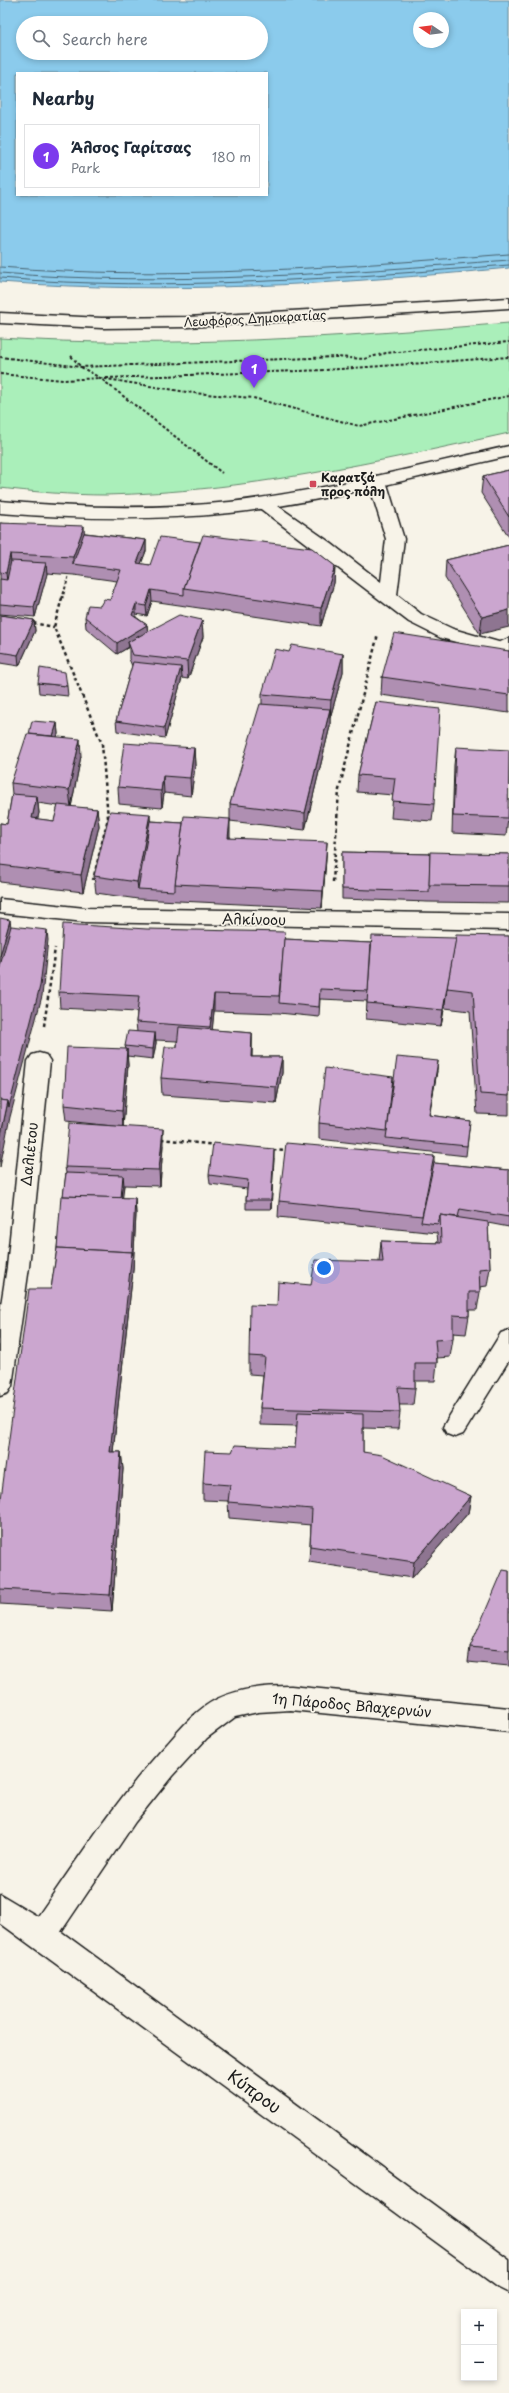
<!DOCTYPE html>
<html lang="en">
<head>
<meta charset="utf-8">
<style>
  :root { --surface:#fff; --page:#f2f2f3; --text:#1f2937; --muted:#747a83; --line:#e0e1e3; --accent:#7c3aed }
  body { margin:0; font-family:"Playpen Sans",sans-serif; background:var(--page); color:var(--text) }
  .controls { position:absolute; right:12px; bottom:12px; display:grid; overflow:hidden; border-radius:0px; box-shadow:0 2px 6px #0003 }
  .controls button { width:36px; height:36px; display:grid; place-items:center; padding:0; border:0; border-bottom:1px solid var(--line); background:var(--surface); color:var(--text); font:20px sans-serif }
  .compass { position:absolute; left:413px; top:12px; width:36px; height:36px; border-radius:50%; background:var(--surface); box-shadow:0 2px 6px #0003; rotate:283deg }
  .you { position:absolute; left:324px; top:1268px; width:14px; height:14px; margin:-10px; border:3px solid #fff; border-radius:50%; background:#1a73e8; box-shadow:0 0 0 6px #1a73e833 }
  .badge { display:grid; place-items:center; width:26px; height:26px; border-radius:50%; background:var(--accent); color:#fff; font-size:13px; font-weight:700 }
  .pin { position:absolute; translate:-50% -33px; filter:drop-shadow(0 1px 2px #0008) }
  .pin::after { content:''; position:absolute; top:21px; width:14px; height:12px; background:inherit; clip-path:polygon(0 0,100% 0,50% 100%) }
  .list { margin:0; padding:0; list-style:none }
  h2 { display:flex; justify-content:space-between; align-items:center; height:52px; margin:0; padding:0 16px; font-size:17px }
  h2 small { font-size:13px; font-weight:400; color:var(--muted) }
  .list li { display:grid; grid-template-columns:26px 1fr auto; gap:12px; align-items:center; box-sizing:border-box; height:64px; margin:0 8px 8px; padding:0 8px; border:1px solid var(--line); border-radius:0px }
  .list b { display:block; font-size:15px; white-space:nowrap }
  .list p { margin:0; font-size:13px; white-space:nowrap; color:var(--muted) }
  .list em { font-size:13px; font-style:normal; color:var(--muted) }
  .icon { flex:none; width:22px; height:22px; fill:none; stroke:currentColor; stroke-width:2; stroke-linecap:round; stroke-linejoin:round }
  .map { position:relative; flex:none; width:509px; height:2393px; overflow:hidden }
  .search { position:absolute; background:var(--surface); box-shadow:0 2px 6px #0003; left:16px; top:16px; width:252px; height:44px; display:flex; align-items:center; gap:10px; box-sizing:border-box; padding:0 14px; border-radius:22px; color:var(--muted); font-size:15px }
  .panel { position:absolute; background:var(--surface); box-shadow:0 2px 6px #0003; left:16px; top:72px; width:252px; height:124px; border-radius:0px }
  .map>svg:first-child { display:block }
  .green { fill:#aaefba; stroke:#63866b }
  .water { fill:#8bcbec; stroke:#5f8599; fill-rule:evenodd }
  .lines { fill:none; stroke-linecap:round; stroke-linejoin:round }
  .shore { stroke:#48626f; stroke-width:1 }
  .service-casing { stroke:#1c1c1c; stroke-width:3 }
  .pedestrian-casing { stroke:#1c1c1c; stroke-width:3 }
  .minor-casing { stroke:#1c1c1c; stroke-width:3 }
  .tertiary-casing { stroke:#1c1c1c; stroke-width:3 }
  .secondary-casing { stroke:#1c1c1c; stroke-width:3 }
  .path-far1 { stroke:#1c1c1c; stroke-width:2; stroke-dasharray:3 2; stroke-linecap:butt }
  .path { stroke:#1c1c1c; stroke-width:2.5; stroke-dasharray:3.5 3; stroke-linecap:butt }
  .service { fill:#f7f3e8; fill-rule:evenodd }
  .pedestrian { fill:#f7f3e8; fill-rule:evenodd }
  .minor { fill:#f7f3e8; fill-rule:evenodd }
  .tertiary { fill:#f7f3e8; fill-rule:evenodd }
  .secondary { fill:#f7f3e8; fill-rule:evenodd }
  .wall { fill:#af8fb2; stroke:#1c1c1c; fill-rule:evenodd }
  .shaded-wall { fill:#8e7491; stroke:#1c1c1c }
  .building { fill:#cba6cf; stroke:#1c1c1c }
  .poi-dot { fill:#d1495b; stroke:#f7f3e8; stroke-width:1.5 }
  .labels { text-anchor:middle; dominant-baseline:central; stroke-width:3.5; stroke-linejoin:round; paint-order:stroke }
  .far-street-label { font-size:12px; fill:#1c1c1c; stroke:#f7f3e8 }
  .far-poi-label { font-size:12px; font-weight:bold; fill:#1c1c1c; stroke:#f7f3e8; text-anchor:start }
  .street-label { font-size:14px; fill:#1c1c1c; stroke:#f7f3e8 }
  .near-street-label { font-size:17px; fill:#1c1c1c; stroke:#f7f3e8 }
</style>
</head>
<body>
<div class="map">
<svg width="509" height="2393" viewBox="0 0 509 2393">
  <rect width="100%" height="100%" fill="#f7f3e8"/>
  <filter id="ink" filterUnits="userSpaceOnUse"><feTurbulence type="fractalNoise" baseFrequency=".025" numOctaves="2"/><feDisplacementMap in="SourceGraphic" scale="8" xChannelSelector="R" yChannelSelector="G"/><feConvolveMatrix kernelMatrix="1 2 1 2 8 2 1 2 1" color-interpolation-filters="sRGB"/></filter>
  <g filter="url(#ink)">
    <path class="green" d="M 509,323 L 509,433 C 376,462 243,492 106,495 C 71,495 35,492 0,488 L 0,338 C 170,349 340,337 509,323 Z"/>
    <path class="water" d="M 0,0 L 509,0 L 509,268 C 340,284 170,295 0,282 ZM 419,18 L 443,18 L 443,42 L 419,42 ZM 23,23 L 261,23 L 261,53 L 23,53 ZM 17,73 L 267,73 L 267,195 L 17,195 Z"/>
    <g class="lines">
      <g class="shore">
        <path d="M 0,267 C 170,281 339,267 509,254"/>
        <path d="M 0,273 C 170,287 339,273 509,260"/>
        <path d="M 0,278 C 170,292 339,278 509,265"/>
      </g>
      <g class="service-casing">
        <g id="service">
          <polygon points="377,476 383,477 386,481 404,539 397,595 421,614 453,629 509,645 509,658 490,651 441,638 409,622 253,503 256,499 268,499 328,541 381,582 386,539 368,481 371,477"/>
          <polygon points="509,1330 509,1360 463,1434 455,1437 447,1434 443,1427 447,1420 501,1333"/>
        </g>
      </g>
      <g class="pedestrian-casing">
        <polygon id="pedestrian" points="509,638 509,652 502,654 496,652 493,648 496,644"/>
      </g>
      <g class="minor-casing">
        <g id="minor">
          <polygon points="39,1053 46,1055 50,1061 29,1267 12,1386 8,1393 0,1396 0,1311 7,1267 28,1061 32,1055"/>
          <path d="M 291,1686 L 509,1708 L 509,1732 L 291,1710 L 258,1712 L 235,1717 L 207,1738 L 172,1776 L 135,1822 L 52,1945 L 42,1949 L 32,1945 L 28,1935 L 32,1925 C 75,1863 116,1799 168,1743 C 182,1727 197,1709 217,1699 C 241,1688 265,1686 291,1686 Z"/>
        </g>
      </g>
      <g class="tertiary-casing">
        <g id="tertiary">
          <path d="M 509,446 L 509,456 C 417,477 324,502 230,513 C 153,521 77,519 0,513 L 0,501 C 77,508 153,510 230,502 C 324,491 417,466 509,446 Z"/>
          <polygon points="0,899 85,908 509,914 509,930 85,922 0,913"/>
          <polygon points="0,1894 52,1925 509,2260 509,2293 499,2288 0,1923"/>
        </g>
      </g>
      <g class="secondary-casing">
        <polygon id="secondary" points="509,298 509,308 188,327 102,328 0,323 0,313 102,318 188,317"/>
      </g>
      <g class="path-far1">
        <polyline points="71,356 81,367 100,378 222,473"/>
        <polyline points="0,357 81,367 336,357 364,359 386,353 509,342"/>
        <polyline points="0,374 63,380 100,378 193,393 253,398 359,426 509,396"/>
        <polyline points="106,378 325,370 509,357"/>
        <polyline points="62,599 69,575"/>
      </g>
      <g class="path">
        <polyline points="62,598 54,627 102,744 108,818 93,880"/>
        <polyline points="33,623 54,627"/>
        <polyline points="333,882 339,790 378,634"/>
        <polyline points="44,1026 55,948"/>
        <polyline points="161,1139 216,1145"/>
        <polyline points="273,1150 287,1151"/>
      </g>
      <use href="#service" class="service"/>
      <use href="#pedestrian" class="pedestrian"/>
      <use href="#minor" class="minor"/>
      <use href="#tertiary" class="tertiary"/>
      <use href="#secondary" class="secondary"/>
    </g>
    <g class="wall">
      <polygon points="509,470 509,537 481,493 483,476"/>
      <polygon points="0,523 146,540 146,551 141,564 150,565 335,566 334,583 321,626 152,601 147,616 136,614 136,617 147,625 148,632 202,620 203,637 188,679 182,678 165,738 117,731 116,721 132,666 129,659 129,647 117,654 86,628 85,617 100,606 110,600 117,581 74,575 47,573 35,617 0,614"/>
      <polygon points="509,545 480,634 445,578 446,560"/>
      <polygon points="0,615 34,620 35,631 19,666 0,663"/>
      <polygon points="509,651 509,713 381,695 382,677"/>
      <polygon points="289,652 343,654 343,672 330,718 330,726 305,830 230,821 230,804 262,704 262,694"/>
      <polygon points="38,683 67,686 68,696 39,693"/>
      <polygon points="376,702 434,804 432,821 391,818 393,795 357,792 358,775"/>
      <path d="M 57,723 L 58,734 L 57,737 L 81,756 L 71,807 L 97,809 L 99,826 L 83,892 L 0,882 L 0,823 L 7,824 L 12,794 L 11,783 L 29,734 ZM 38,803 L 58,806 L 54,821 L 37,819 L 39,813 Z"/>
      <polygon points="456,747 508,818 506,836 452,833 454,765"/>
      <polygon points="194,748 195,766 191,796 164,793 162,808 119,804 118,787"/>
      <polygon points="150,821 183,823 230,836 230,838 326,859 322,908 138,899 96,893 94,876"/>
      <polygon points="342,852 430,854 509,854 509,903 428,902 342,899"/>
      <polygon points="509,936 509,1115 477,1114 470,1011 445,1008 445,1004 441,1026 366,1019 367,1001 320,999 319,1017 279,1013 214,1011 212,1030 252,1033 252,1057 282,1057 282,1073 276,1103 162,1095 161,1078 177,1047 177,1041 156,1040 156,1043 153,1059 127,1056 128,1065 123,1127 163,1145 160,1186 124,1185 122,1198 135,1198 136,1214 133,1270 113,1452 121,1452 123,1469 112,1611 0,1604 0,1506 51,1289 57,1248 66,1173 65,1167 122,1127 66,1121 64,1105 126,1049 125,1046 137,1032 136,1022 137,1012 60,1008 59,992 284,939 371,943"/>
      <polygon points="437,1071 429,1115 470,1121 466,1156 319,1139 319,1123 393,1077 392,1093"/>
      <polygon points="434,1156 434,1163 509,1170 509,1227 488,1223 490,1268 487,1286 480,1287 480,1292 477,1310 469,1310 469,1316 466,1334 453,1333 453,1339 450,1357 437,1358 437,1363 435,1381 415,1381 415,1388 413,1405 399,1405 400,1412 398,1429 363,1428 363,1452 471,1496 468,1513 412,1578 309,1562 311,1525 229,1518 228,1501 203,1500 203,1483 232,1452 295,1448 297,1426 260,1425 260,1408 263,1375 249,1374 249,1356 277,1306 311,1285 379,1262 381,1241 438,1243 437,1233 278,1217 279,1201"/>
      <polygon points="274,1158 271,1209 246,1209 246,1200 247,1189 210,1184 209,1175"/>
      <polygon points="509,1571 509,1666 468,1662 470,1647"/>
    </g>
    <g class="shaded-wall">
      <polygon points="84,526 85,544 73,564 73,557"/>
      <polygon points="146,540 146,551 137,574 137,563"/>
      <polygon points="10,554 12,572 8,591 6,573"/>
      <polygon points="46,563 47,574 35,617 34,607"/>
      <polygon points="335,566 334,583 321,626 321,608"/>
      <polygon points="151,590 152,601 147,616 146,606"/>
      <polygon points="136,604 136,614 133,625 132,615"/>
      <polygon points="509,610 509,627 480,634 482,617"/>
      <polygon points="34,620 35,631 19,666 18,655"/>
      <polygon points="202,620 203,637 188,679 187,661"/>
      <polygon points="147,625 148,636 128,642 129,647 117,654 117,643"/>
      <polygon points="343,654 343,672 330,718 331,700"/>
      <polygon points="181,667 182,678 165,738 164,728"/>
      <polygon points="330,709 330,726 305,830 305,813"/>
      <polygon points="57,723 58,734 52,753 51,743"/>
      <polygon points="80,739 81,756 71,807 69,790"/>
      <polygon points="194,748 195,766 191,796 190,778"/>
      <polygon points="163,776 164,793 162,808 161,791"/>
      <polygon points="37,796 39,813 34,835 32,818"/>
      <polygon points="97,809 99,826 83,892 81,875"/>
      <polygon points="150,814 151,831 138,889 137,882"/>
      <polygon points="230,819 230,836 228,855 228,838"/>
      <polygon points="327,842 326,859 322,908 323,891"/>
      <polygon points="10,920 12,936 0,981 0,956"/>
      <polygon points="47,930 48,940 42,996 10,1117 0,1167 0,1139 8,1101"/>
      <polygon points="456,938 447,988 445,1004 441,1026 443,1010"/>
      <polygon points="214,994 214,1011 211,1043 210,1027"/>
      <polygon points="155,1033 156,1043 153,1059 153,1049"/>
      <polygon points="252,1033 252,1050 251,1074 251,1057"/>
      <polygon points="127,1049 128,1065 123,1127 122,1111"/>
      <polygon points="282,1057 282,1073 276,1103 276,1087"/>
      <polygon points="438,1061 437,1071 428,1124 429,1115"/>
      <polygon points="163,1129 163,1145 160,1186 159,1170"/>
      <polygon points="274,1149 274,1158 271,1209 271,1200"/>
      <polygon points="123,1175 124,1185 121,1214 120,1204"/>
      <polygon points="135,1198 136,1214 133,1270 111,1469 110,1452"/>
      <polygon points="121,1452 123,1469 112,1611 110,1595"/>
      <polygon points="471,1496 468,1513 412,1578 414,1562"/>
    </g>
    <g class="building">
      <polygon points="509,470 509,517 483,476"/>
      <polygon points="0,523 84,526 73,557 10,554 6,573 0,572"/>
      <polygon points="84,533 146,540 137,563 150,565 160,537 200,542 184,588 184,595 151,590 146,606 136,604 132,615 147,625 117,643 85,617 88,605 100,606 104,599 110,600 121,570 73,564"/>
      <polygon points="203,535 312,548 335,566 321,608 184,588"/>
      <polygon points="509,545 509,610 482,617 446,560"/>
      <polygon points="11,561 46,563 34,607 0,604 0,579 7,580"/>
      <polygon points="0,615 34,620 18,655 0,652"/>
      <polygon points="179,615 202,620 187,661 133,655 128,642"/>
      <polygon points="394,633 509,651 509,695 382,677"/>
      <polygon points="292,645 343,654 331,700 262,694 275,649 289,652"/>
      <polygon points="133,662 181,667 164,728 116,721"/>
      <polygon points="40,668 65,672 67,686 38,683"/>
      <polygon points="376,702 440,709 434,804 392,801 395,778 358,775"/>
      <polygon points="260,704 330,709 305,813 230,804"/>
      <polygon points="32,721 57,723 53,736 29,734"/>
      <polygon points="27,734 80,739 69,790 11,783"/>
      <polygon points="124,743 194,748 190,778 163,776 161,791 118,787"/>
      <polygon points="456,747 509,750 508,818 453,816"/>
      <polygon points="12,794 37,796 32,818 54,821 58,805 97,809 81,875 0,865 0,823 7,824"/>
      <polygon points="110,811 150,814 137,882 94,876"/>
      <polygon points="184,816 230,819 228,838 327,842 323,891 175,884"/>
      <polygon points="150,821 183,823 175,884 175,891 138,889"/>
      <polygon points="342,852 430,854 429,892 342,889"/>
      <polygon points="430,852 509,854 509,886 429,885"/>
      <polygon points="0,918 10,920 0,956"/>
      <polygon points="63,924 147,929 285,932 279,996 214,994 210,1027 136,1022 139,996 59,992"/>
      <polygon points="11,926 47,930 40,986 9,1107 8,1101 0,1100 0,966"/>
      <polygon points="456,935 509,936 509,1096 480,1094 473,991 447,988"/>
      <polygon points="372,936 456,938 443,1010 367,1003"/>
      <polygon points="284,939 371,943 368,991 320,989 319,1007 279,1003"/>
      <polygon points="179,1027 252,1033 251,1057 282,1057 276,1087 161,1078 165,1047 177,1047"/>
      <polygon points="128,1031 155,1033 153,1049 125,1046"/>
      <polygon points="67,1047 127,1049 122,1111 64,1105"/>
      <polygon points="397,1057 438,1061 429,1115 470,1121 467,1146 386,1138"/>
      <polygon points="325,1068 393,1077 387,1131 319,1123"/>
      <polygon points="0,1100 8,1101 0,1139"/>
      <polygon points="69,1123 163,1129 159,1170 65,1167"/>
      <polygon points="213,1143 274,1149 271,1200 246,1200 248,1180 209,1175"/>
      <polygon points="286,1143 434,1156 422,1216 279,1201"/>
      <polygon points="434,1163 509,1170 509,1217 460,1209 458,1217 440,1215 438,1224 421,1222"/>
      <polygon points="66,1173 123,1175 121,1198 63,1196"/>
      <polygon points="61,1196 135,1198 132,1255 132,1252 57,1248"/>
      <polygon points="440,1215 488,1222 490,1268 479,1269 480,1292 469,1292 469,1316 453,1315 453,1339 435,1340 437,1363 415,1363 415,1388 398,1387 400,1412 260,1408 265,1357 249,1356 250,1305 277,1306 278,1282 311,1285 315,1260 383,1262 381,1241 441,1243"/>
      <polygon points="57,1248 132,1252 110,1452 121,1452 110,1595 0,1589 0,1506 29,1289 51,1289"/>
      <polygon points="298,1412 363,1414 363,1452 382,1455 471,1496 414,1562 310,1546 312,1509 228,1502 230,1485 203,1483 205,1451 232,1452 235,1445 295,1448"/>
      <polygon points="503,1570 509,1571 509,1651 470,1647"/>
    </g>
  </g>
  <rect class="poi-dot" x="309" y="480" width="8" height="8" rx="2"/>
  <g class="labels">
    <g class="far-street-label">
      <text transform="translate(255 318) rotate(-3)">Λεωφόρος Δημοκρατίας</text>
    </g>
    <g class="far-poi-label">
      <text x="321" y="477">Καρατζά<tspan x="321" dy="14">προς πόλη</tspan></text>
    </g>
    <g class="street-label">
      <text transform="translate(254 919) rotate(1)">Αλκίνοου</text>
      <text transform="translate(29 1154) rotate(-84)">Δαλιέτου</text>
      <text transform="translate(352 1705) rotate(5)">1η Πάροδος Βλαχερνών</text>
    </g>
    <g class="near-street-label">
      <text transform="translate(255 2091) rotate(36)">Κύπρου</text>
    </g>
  </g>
</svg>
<div class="controls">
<button>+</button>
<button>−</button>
</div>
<svg class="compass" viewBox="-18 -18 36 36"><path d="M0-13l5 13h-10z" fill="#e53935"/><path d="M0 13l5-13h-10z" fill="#747a83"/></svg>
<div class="you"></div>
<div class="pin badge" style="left:254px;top:388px">1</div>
<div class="search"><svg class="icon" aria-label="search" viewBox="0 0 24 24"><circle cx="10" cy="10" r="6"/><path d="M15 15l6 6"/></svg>Search here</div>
<section class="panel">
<h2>Nearby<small></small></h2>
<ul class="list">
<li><span class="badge">1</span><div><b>Άλσος Γαρίτσας</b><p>Park</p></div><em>180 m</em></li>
</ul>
</section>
</div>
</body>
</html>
